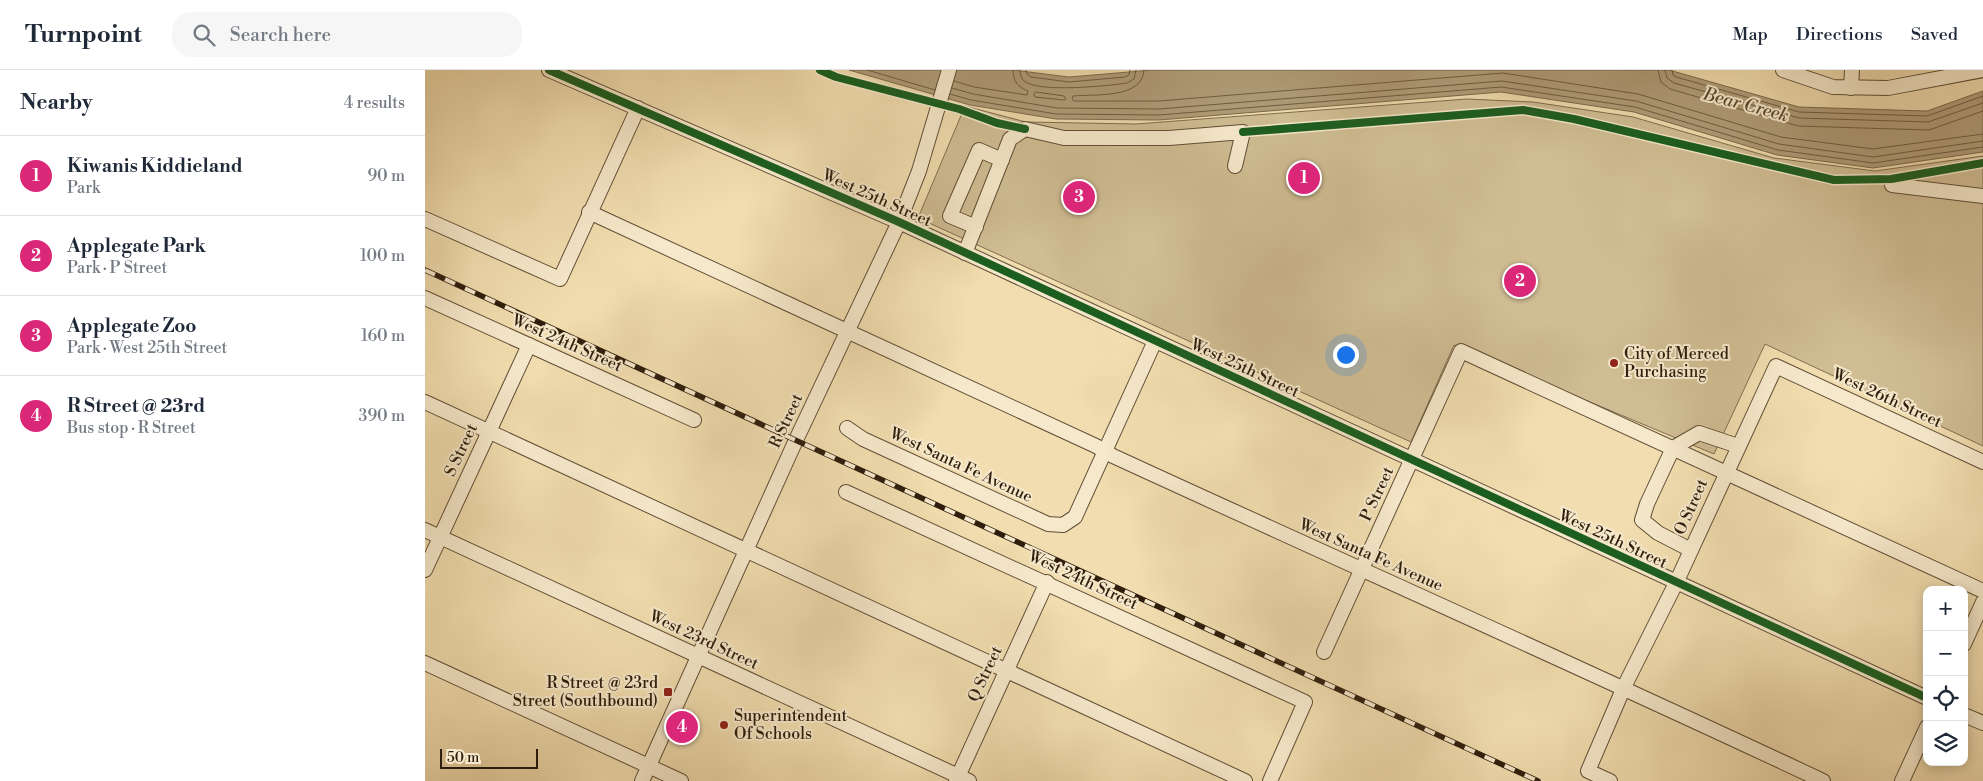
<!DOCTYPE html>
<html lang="en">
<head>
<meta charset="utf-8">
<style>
  :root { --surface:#fff; --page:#f6f6f7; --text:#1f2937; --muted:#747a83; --line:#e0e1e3; --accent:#db2777 }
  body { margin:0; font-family:"Libre Bodoni",serif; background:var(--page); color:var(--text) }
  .controls { position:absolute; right:15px; bottom:15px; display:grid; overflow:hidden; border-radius:10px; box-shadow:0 2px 12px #0003 }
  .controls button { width:45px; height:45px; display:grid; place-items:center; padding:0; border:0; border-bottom:1px solid var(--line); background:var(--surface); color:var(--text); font:25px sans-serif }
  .scale { position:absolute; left:15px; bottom:12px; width:98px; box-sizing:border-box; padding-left:5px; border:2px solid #2f1e0d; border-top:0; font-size:14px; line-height:18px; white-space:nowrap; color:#2f1e0d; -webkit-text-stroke:4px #f6e9cb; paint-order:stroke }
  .you { position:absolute; left:920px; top:284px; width:18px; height:18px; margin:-12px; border:4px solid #fff; border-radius:50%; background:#1a73e8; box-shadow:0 0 0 8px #1a73e833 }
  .badge { display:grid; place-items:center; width:32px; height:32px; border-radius:50%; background:var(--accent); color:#fff; font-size:16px; font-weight:700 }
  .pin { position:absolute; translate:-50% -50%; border:2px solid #fff; box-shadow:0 1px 5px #0006 }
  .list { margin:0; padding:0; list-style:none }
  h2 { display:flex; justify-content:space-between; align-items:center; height:65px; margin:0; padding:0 20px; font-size:21px }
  h2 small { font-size:16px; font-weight:400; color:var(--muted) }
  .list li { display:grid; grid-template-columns:32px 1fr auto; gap:15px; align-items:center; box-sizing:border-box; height:80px; padding:0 20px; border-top:1px solid var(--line) }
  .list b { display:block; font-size:19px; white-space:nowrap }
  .list p { margin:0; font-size:16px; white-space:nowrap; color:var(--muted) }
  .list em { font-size:16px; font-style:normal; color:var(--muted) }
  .icon { flex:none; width:28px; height:28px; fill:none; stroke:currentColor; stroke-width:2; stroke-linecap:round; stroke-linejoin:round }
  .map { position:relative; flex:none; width:1558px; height:711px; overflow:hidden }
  header { display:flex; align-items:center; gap:30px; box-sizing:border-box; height:70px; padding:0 25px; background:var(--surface); border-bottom:1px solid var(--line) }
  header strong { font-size:24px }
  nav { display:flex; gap:28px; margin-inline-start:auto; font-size:18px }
  .search { width:350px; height:45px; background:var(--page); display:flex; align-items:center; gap:12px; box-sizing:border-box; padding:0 18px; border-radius:20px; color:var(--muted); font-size:19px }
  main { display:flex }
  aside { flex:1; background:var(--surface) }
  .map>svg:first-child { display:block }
  .green { fill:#d0bd93; stroke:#806e50 }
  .water { fill:#af9c78; stroke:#7c6a4d }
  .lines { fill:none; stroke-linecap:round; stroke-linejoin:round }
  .shore { stroke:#6f5d42; stroke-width:1 }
  .minor-casing { stroke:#604e36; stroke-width:16 }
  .minor { stroke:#f6e9cb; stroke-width:14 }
  .rail-casing { stroke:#2f1e0d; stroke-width:5.5 }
  .rail { stroke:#f6e9cb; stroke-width:4; stroke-dasharray:11; stroke-linecap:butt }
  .cycleway-casing { stroke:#f6e9cb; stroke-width:11 }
  .cycleway { stroke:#1b5e20; stroke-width:8 }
  .poi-dot { fill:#8f2418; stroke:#f6e9cb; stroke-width:2 }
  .labels { text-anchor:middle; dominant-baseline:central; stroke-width:4; stroke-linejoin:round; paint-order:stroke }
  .street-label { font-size:16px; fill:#2f1e0d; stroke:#f6e9cb }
  .poi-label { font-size:16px; fill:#2f1e0d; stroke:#f6e9cb; text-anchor:start }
  .water-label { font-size:18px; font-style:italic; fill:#5c4a32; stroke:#f6e9cb }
</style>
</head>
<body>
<header>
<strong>Turnpoint</strong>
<div class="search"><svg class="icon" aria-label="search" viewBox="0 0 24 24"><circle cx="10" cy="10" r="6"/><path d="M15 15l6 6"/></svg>Search here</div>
<nav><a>Map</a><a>Directions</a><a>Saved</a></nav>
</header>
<main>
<aside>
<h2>Nearby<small>4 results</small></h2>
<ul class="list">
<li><span class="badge">1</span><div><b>Kiwanis Kiddieland</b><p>Park</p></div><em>90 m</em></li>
<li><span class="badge">2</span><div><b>Applegate Park</b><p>Park · P Street</p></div><em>100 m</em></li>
<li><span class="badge">3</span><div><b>Applegate Zoo</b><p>Park · West 25th Street</p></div><em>160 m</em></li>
<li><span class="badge">4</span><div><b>R Street @ 23rd</b><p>Bus stop · R Street</p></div><em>390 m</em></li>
</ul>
</aside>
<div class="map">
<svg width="1558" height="711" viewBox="0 0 1558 711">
  <rect width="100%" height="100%" fill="#f1ddaf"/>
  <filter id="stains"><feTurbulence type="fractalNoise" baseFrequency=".004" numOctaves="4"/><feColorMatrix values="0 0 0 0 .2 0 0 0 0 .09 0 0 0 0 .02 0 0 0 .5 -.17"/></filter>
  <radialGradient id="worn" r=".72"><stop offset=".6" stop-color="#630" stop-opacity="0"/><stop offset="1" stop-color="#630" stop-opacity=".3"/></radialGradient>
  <polygon class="green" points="1042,29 1108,32 1208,47 1349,88 1450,101 1558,86 1558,376 1340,274 1289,384 1029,275 986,372 493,148 540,36 601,52 711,54"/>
  <polygon class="water" points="424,0 588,0 644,7 728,0 1244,0 1374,37 1502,41 1558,21 1558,82 1448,98 1352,85 1209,42 1076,22 734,50 631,49 545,35"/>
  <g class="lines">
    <g class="shore">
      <polyline points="442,0 510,20"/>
      <path d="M 595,0 C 595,4 596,8 599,11 C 613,23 683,16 702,13 L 709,9 L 711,0"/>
      <polyline points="601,0 602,4 606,7 644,12 700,7 704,5 705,0"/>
      <path d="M 719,0 C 718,29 670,24 648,26 L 647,29 L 649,31 L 734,31 L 1078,3 L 1213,24 L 1356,67 L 1448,79 L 1558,64"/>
      <polyline points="1233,0 1236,12 1245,19 1373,56 1504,60 1558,41"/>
      <polyline points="1240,0 1242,8 1249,13 1374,48 1503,52 1558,33"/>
      <polyline points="1247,0 1248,5 1251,7 1374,42 1502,46 1558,26"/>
      <path d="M 529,11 L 549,17 L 602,25 L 603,21 C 593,17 588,11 588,0"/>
      <polyline points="527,18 548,24 632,38 734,39 1077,11 1211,31 1354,74 1448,87 1558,71"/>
      <polygon points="611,22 639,26 641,29 639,30 610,27 609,24"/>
      <polyline points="525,24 546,30 631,44 734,45 1076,17 1210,37 1353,80 1448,93 1558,77"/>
    </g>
    <g class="minor-casing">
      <g id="minor">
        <polyline points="124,0 474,152 1502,628"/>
        <polyline points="1358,0 1408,17 1463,18 1558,0"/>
        <polyline points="1426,18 1427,0"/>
        <polyline points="1467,115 1558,126"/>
        <path d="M 164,142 L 671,376 L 688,386 C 925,495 1162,600 1398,711"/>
        <polyline points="0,149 135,209 213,38"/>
        <polyline points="551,157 525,146 554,80 577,90"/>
        <polyline points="540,183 585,69 600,59 639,68 744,68 818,62 810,96"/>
        <polyline points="0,228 269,350"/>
        <polyline points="0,332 820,711"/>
        <polyline points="422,358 438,369 623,454 638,455 650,447 730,271"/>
        <polyline points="421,422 880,632 845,711"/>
        <polyline points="0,460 544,711"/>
        <polyline points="1266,480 1233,463 1217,450 1222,434 1248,378 1274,363 1313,376"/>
        <polyline points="0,500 104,275"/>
        <polyline points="1539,574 1558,532"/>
        <polyline points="899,582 1036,281 1558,521"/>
        <polyline points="0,593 256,711"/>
        <polyline points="1539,645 1558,653"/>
        <polyline points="217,711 371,370 474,152 494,101 524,0"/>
        <polyline points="531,711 622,512"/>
        <polyline points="1185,711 1163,701 1199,617 1251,513 1351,296 1558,392"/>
        <polyline points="1477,711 1502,657"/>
      </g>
    </g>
    <use href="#minor" class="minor"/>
    <g class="rail-casing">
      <polyline id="rail" points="0,200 1113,711"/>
    </g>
    <use href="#rail" class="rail"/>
    <g class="cycleway-casing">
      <g id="cycleway">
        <polyline points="124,0 474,152 1502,628"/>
        <polyline points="395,0 411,7 534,39 572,53 600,59"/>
        <polyline points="818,62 1098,40 1149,49 1409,110 1466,109 1558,93"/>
      </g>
    </g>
    <use href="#cycleway" class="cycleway"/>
  </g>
  <g class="poi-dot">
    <circle cx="1189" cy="293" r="5"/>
    <rect x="238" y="617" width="10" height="10" rx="2.5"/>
    <circle cx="299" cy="655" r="5"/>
  </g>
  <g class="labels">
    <g class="street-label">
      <text transform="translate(452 128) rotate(24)">West 25th Street</text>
      <text transform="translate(142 273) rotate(24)">West 24th Street</text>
      <text transform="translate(820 298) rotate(25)">West 25th Street</text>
      <text transform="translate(1462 328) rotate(25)">West 26th Street</text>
      <text transform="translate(361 351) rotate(-65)">R Street</text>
      <text transform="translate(36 380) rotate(-65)">S Street</text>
      <text transform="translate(536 395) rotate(25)">West Santa Fe Avenue</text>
      <text transform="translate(952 424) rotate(-65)">P Street</text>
      <text transform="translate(1266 437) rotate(-66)">O Street</text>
      <text transform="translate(1188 469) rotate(25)">West 25th Street</text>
      <text transform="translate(946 485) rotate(24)">West Santa Fe Avenue</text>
      <text transform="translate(658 510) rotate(25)">West 24th Street</text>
      <text transform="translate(279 570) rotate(25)">West 23rd Street</text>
      <text transform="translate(560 604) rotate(-65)">Q Street</text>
    </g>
    <g class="poi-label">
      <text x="1199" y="284">City of Merced<tspan x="1199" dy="18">Purchasing</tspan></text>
      <text x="233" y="613" text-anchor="end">R Street @ 23rd<tspan x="233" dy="18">Street (Southbound)</tspan></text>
      <text x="309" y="646">Superintendent<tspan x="309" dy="18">Of Schools</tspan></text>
    </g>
    <g class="water-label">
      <text transform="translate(1321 35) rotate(15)">Bear Creek</text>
    </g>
  </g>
  <rect width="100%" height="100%" filter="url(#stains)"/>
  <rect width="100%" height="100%" fill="url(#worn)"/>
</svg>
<div class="controls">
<button>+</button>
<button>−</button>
<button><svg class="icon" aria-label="locate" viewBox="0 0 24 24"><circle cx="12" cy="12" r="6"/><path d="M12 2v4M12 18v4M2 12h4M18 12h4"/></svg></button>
<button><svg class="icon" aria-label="layers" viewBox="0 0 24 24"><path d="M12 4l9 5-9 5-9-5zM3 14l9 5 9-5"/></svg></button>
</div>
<div class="scale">50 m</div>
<div class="you"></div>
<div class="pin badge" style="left:879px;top:108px">1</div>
<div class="pin badge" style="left:1095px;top:211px">2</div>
<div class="pin badge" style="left:654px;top:127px">3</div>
<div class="pin badge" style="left:257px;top:657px">4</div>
</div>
</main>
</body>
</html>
